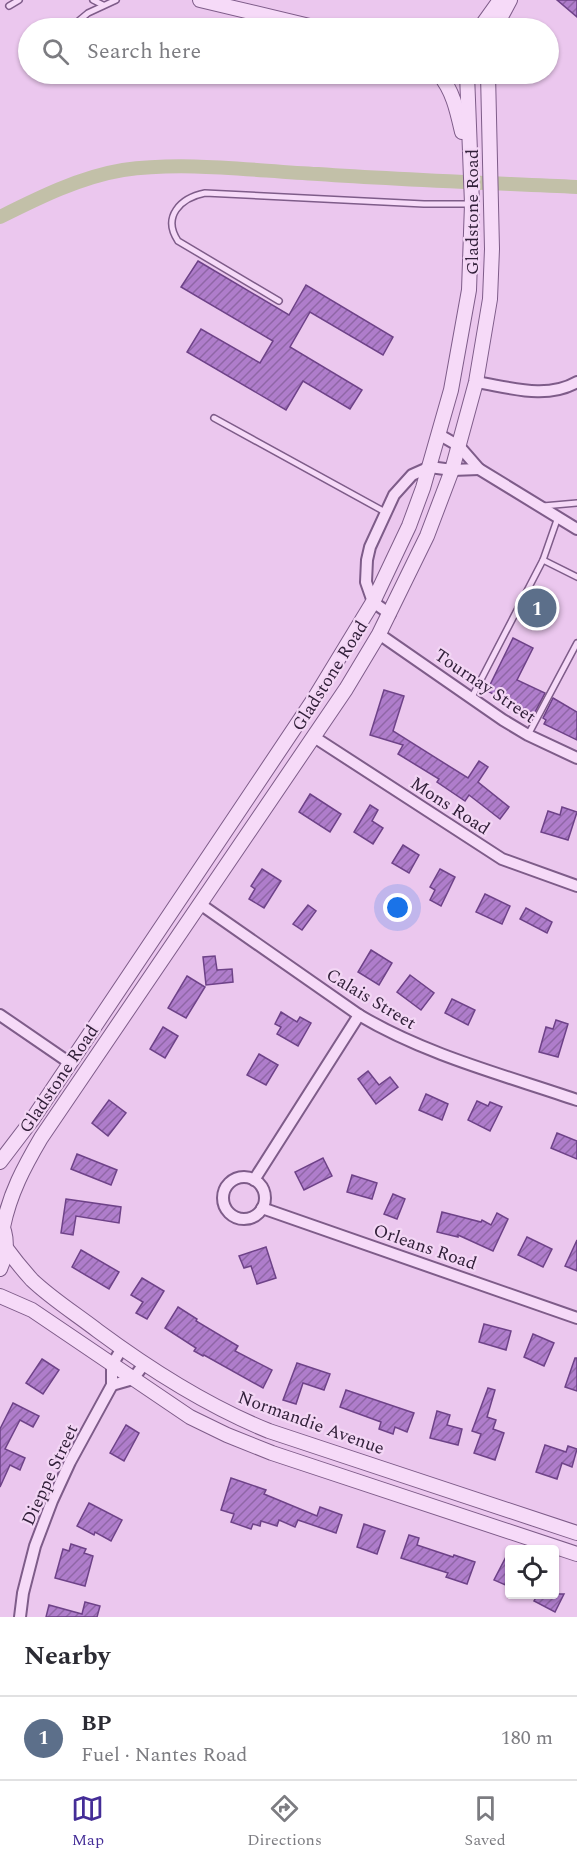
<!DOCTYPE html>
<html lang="en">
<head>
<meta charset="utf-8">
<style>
  :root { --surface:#fff; --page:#f7f7f7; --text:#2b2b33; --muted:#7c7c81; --line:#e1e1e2; --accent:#442d97 }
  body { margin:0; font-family:Spectral,serif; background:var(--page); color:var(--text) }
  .controls { position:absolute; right:18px; bottom:18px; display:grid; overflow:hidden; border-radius:6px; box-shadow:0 2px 4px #0004 }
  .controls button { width:54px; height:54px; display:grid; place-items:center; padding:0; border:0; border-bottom:2px solid var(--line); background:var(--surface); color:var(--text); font:30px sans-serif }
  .you { position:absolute; left:398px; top:908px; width:21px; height:21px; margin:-15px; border:4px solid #fff; border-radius:50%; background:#1a73e8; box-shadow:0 0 0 9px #1a73e833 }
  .badge { display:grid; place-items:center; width:39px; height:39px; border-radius:50%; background:var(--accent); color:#fff; font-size:20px; font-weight:700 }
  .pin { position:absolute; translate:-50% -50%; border:3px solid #fff; box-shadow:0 2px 6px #0006 }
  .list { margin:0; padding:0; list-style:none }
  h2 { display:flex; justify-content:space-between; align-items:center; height:78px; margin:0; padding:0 24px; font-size:26px }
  h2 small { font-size:20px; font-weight:400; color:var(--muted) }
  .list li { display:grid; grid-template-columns:39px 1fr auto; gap:18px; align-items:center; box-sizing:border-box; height:84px; padding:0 24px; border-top:2px solid var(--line) }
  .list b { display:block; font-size:22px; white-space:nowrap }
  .list p { margin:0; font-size:20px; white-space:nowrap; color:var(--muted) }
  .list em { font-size:20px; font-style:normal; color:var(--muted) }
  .icon { flex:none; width:33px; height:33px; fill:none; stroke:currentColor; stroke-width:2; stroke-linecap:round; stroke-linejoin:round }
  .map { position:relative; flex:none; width:577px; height:1617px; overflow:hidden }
  .search { position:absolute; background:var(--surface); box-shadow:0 2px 4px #0004; left:18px; right:18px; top:18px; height:66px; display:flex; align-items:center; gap:15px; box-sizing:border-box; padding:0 21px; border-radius:33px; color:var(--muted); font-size:22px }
  .sheet { height:162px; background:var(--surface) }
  nav { display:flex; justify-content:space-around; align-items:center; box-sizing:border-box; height:84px; border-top:2px solid var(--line); background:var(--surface); font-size:16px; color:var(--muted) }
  nav a { display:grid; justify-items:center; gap:3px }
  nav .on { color:var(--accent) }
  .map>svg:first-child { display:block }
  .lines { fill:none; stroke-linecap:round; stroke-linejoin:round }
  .canal { stroke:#c2c0a8; stroke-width:14 }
  .building { fill:url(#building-hatch); stroke:#6e4288; stroke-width:1.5 }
  .service-casing { stroke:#7e5c89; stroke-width:8 }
  .minor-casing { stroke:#7e5c89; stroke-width:14 }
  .tertiary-casing { stroke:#7e5c89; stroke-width:16 }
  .service { stroke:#f6daf8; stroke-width:5 }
  .minor { stroke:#f6daf8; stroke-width:10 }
  .tertiary { stroke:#f6daf8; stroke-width:14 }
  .labels { text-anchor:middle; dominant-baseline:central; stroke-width:4.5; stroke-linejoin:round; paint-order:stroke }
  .street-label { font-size:18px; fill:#32203a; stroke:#f3d6f5 }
</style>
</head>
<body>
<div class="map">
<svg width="577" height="1617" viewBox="0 0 577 1617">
  <defs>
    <pattern id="building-hatch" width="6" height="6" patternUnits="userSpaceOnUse" patternTransform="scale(1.5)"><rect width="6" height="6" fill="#af7dcb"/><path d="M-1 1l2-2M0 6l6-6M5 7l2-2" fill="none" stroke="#8f66a6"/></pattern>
  </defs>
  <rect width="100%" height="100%" fill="#ebc7ee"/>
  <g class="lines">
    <path class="canal" d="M 0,217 C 38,198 80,177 123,170 C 187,161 254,171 318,174 C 404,180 491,183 577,187"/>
  </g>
  <g class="building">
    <polygon points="557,0 577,0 577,17"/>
    <polygon points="198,261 289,315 306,285 393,337 383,355 310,312 290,347 362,390 350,409 303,381 286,410 187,352 201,329 260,363 273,341 181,287"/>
    <polygon points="513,638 533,648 517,680 545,693 534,714 487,691"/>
    <polygon points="384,690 404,696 393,731 468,778 479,761 488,767 478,782 509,807 500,819 469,795 465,801 437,782 439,779 398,754 403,745 370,735"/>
    <polygon points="553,698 577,712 577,740 544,724 546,720 543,718"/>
    <polygon points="310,794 341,814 330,832 299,812"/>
    <polygon points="370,805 378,810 372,821 383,828 373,844 354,832"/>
    <polygon points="562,807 577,812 568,840 541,832 548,811 560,815"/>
    <polygon points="403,845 419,855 409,873 392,863"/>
    <polygon points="262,869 281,881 264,908 249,899 255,889 251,886"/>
    <polygon points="440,869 455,877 441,906 430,900 435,890 430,887"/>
    <polygon points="485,894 510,906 502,924 476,912"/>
    <polygon points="308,905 316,911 302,930 293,924"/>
    <polygon points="526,908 552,922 547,933 520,919"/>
    <polygon points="371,950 392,963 379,985 358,972"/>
    <polygon points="215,956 217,970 232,969 233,982 206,985 203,957"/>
    <polygon points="410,975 434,993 421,1010 397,992"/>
    <polygon points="187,976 205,987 186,1018 168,1008"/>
    <polygon points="452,999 475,1010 468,1025 445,1013"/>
    <polygon points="281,1012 297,1022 300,1017 311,1023 298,1046 277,1034 281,1027 275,1024"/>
    <polygon points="556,1020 568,1024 558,1057 539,1052 546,1027 553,1029"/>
    <polygon points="163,1027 178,1036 165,1058 150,1049"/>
    <polygon points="259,1054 278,1065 266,1085 247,1075"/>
    <polygon points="368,1071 379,1085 390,1077 398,1087 376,1104 358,1079"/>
    <polygon points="426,1094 448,1104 442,1120 419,1110"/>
    <polygon points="109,1100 126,1113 108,1136 92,1123"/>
    <polygon points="477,1101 488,1106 490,1102 502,1107 490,1131 468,1120"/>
    <polygon points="557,1133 577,1141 577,1159 551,1148"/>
    <polygon points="77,1154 117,1170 111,1185 71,1169"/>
    <polygon points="323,1158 332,1176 304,1190 295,1172"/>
    <polygon points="352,1175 377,1183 372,1199 347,1192"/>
    <polygon points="393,1194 405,1199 397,1219 384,1214"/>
    <polygon points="66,1199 121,1207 119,1223 76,1216 73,1235 61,1233"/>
    <polygon points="442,1212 481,1222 482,1220 491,1225 497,1213 508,1219 493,1251 458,1235 458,1237 437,1232"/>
    <polygon points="527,1237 552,1249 543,1267 518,1255"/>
    <polygon points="577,1240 577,1271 565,1266"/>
    <polygon points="266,1247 276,1278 257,1284 251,1266 244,1268 239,1256"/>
    <polygon points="81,1250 119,1272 109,1289 72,1267"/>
    <polygon points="142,1278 164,1291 147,1319 136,1313 143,1302 131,1295"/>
    <polygon points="178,1307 197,1319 196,1321 238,1346 235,1351 272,1370 263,1388 204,1355 203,1356 194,1351 196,1348 165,1328"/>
    <polygon points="484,1324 511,1331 506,1350 479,1342"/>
    <polygon points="533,1334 554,1343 544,1366 524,1357"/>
    <polygon points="575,1358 577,1358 577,1391 565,1387"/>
    <polygon points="42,1359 59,1370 43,1394 26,1383"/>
    <polygon points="297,1363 330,1374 324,1390 303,1383 296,1404 283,1400"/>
    <polygon points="488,1388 495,1390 487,1417 496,1420 493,1429 504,1433 495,1460 474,1453 481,1434 472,1431"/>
    <polygon points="346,1390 414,1413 407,1432 395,1427 393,1434 379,1429 381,1422 340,1407"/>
    <polygon points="13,1403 39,1416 33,1427 20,1420 5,1449 25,1458 20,1470 10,1465 0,1487 0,1429"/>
    <polygon points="437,1411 450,1415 447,1425 462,1429 458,1445 430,1438"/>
    <polygon points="126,1425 139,1433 124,1461 110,1453"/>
    <polygon points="545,1445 566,1452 568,1446 577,1449 572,1467 562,1463 557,1479 536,1472"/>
    <polygon points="231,1478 266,1490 264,1494 317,1516 320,1507 342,1515 336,1533 298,1520 295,1527 279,1520 277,1526 261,1521 260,1526 253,1524 251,1529 231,1522 234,1514 221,1510"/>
    <polygon points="89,1503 122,1520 111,1541 95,1532 94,1535 77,1526"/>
    <polygon points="364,1524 385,1531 377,1554 357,1547"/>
    <polygon points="409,1535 419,1538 417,1545 453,1557 454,1555 475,1562 467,1584 446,1577 448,1573 401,1558"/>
    <polygon points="71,1544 86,1549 84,1553 93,1556 85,1586 55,1578 63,1549 69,1551"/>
    <polygon points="510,1549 510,1587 494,1580"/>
    <polygon points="538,1594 564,1594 555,1612 534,1601"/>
    <polygon points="85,1602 100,1606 97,1617 46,1617 49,1605 82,1614"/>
  </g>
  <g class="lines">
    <g class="service-casing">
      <g id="service">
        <polyline points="93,0 103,5"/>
        <polyline points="9,6 19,0"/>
        <polyline points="70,28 88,13 116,0"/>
        <path d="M 279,301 L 178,241 C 162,217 180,198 205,193 L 424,204 L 472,204"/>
        <polyline points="214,418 385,512"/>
        <polyline points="543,506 577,503"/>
        <polyline points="543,560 577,577"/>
        <polyline points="472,697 543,560 558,517"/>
        <polyline points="528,735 577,643"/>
      </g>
    </g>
    <g class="minor-casing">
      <g id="minor">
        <path d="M 476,382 C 509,387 546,400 577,382"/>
        <polyline points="438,434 459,446 479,469 577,529"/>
        <polyline points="390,614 373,602 366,582 367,560 370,547 394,495 412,475 430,467 452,470 479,469"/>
        <polyline points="379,634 503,720 528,735 577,758"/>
        <polyline points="314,737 502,859 577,886"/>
        <path d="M 200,904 L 359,1015 C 426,1055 504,1075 577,1100"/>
        <polyline points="0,1015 70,1063"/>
        <circle cx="244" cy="1198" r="21"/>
        <polyline points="254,1180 359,1015"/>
        <polyline points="262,1208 577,1318"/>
        <polyline points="112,1385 133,1379 144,1364"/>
        <polyline points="20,1617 23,1593 35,1546 52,1501 70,1462 112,1385 112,1365 122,1348"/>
      </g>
    </g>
    <g class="tertiary-casing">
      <g id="tertiary">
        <polyline points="200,0 318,28"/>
        <polyline points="480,28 500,0"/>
        <polyline points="495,28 510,0"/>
        <path d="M 439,74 C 453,91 457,110 462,132"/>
        <polyline points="0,1162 32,1120 314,699 373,602 409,526 423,488 451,390 469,290 472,204 467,74"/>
        <path d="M 0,1221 C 8,1236 7,1253 0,1269"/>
        <path d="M 3,1227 C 10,1193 24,1167 41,1138 L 346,689 L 379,634 L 427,536 L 452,470 L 476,382 L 490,299 L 492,249 L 488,74"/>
        <path d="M 6,1248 C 14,1259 23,1270 32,1280 C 52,1299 76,1314 98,1331 C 152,1371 207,1406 269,1431 L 577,1533"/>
        <polyline points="0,1296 32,1310 190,1417 227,1435 272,1453 577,1554"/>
      </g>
    </g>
    <use href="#service" class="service"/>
    <use href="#minor" class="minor"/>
    <use href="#tertiary" class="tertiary"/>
  </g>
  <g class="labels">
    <g class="street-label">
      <text transform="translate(472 212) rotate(-90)">Gladstone Road</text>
      <text transform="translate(330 676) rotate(-58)">Gladstone Road</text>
      <text transform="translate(485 686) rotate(34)">Tournay Street</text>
      <text transform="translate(450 806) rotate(33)">Mons Road</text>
      <text transform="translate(371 999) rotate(31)">Calais Street</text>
      <text transform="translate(59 1079) rotate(-56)">Gladstone Road</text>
      <text transform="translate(425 1247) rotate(19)">Orleans Road</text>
      <text transform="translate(311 1423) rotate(20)">Normandie Avenue</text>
      <text transform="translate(50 1475) rotate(-65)">Dieppe Street</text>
    </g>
  </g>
</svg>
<div class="controls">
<button><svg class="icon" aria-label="locate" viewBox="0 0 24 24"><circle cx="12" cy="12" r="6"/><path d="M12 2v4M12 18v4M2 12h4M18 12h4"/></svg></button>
</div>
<div class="you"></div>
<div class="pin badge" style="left:537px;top:608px;background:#5c6f8a">1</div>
<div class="search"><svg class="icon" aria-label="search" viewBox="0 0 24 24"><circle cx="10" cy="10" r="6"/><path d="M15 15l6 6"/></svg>Search here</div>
</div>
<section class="sheet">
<h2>Nearby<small></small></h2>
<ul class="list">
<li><span class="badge" style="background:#5c6f8a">1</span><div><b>BP</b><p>Fuel · Nantes Road</p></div><em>180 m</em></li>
</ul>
</section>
<nav>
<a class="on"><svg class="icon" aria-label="map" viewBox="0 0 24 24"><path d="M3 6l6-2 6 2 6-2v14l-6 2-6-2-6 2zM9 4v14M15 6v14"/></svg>Map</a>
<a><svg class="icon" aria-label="directions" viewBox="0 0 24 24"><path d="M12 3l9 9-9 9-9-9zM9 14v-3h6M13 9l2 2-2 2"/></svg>Directions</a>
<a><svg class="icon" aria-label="saved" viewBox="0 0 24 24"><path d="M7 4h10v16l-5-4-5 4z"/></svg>Saved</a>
</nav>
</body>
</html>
